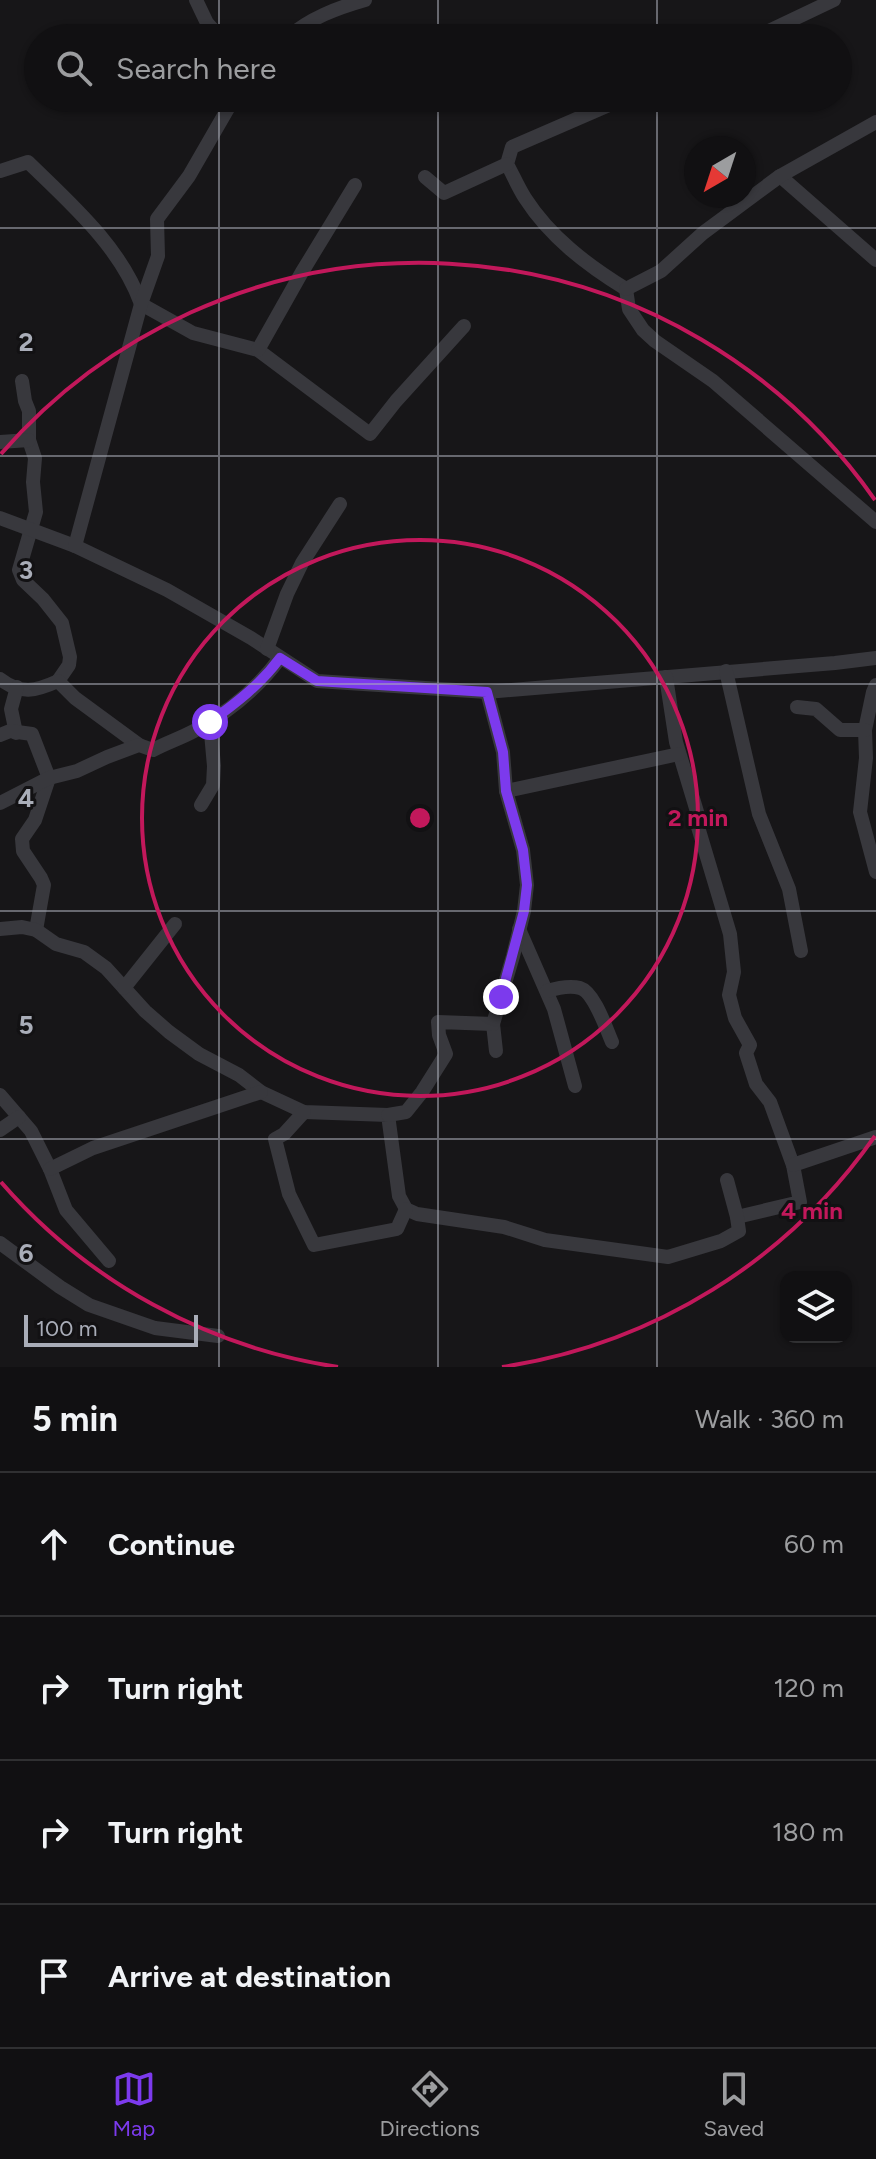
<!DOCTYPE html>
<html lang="en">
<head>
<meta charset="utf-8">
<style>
  :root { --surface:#111012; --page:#1a191b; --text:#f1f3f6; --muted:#9c9d9f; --line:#303032; --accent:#7c3aed }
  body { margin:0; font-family:Figtree,sans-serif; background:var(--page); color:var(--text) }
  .controls { position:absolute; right:24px; bottom:24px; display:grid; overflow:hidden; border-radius:16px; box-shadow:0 2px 6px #0004 }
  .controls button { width:72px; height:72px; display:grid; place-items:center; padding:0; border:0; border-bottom:2px solid var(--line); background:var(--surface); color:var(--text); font:40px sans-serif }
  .compass { position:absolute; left:684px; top:136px; width:72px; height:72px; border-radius:50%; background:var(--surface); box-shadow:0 2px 6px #0004; rotate:219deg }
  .scale { position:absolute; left:24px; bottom:20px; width:174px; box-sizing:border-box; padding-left:8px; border:4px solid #a9adb8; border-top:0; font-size:22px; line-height:28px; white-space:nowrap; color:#a9adb8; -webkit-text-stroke:6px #121113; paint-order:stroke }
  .stop { position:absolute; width:24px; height:24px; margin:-18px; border:6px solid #7c3aed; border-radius:50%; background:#fff }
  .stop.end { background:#7c3aed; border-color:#fff; box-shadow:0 2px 8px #0008 }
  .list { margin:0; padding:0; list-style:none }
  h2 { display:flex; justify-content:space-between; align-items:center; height:104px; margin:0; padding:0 32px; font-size:34px }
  h2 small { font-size:26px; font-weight:400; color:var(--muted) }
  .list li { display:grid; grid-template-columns:52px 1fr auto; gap:24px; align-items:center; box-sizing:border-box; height:144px; padding:0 32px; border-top:2px solid var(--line) }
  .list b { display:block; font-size:30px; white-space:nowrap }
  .list em { font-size:26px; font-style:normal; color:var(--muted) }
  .icon { flex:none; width:44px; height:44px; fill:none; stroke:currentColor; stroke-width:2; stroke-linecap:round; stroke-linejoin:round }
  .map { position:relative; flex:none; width:876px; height:1367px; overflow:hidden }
  .search { position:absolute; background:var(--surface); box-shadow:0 2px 6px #0004; left:24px; right:24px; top:24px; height:88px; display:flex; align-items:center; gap:20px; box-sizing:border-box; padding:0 28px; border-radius:44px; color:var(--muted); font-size:30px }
  .sheet { height:680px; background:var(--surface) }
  nav { display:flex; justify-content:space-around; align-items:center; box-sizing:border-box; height:112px; border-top:2px solid var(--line); background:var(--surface); font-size:22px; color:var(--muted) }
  nav a { display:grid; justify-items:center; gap:4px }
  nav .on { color:var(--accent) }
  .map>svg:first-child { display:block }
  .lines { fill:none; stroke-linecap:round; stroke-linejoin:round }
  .minor { stroke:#38383d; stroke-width:14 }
  .route { stroke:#7c3aed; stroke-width:10 }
  .grid { fill:none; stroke:#a9adb8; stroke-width:2; stroke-opacity:0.55 }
  .ring { fill:none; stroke:#c2185b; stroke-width:4 }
  .grid-label { font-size:26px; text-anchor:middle; font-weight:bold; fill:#a9adb8; stroke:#121113; stroke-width:6; stroke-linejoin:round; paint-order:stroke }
  .centre { fill:#c2185b; stroke:#121113; stroke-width:4 }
  .ring-label { font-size:24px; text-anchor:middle; font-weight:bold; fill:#c2185b; stroke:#121113; stroke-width:6; stroke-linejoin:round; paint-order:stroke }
</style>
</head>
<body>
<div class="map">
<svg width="876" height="1367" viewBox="0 0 876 1367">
  <rect width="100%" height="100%" fill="#171618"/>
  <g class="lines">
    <g class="minor">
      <polyline points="196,0 207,23 216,33"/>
      <path d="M 287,38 C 310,18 337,8 365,0"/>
      <polyline points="754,38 834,0"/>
      <path d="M 625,98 L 512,147 L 507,164 C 513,175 518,187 525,198 C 550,237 587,265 626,289"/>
      <path d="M 0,171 L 28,162 C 70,203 121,247 141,304 L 193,333 L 258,350 L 370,434 L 396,401 L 464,326"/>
      <polyline points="780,176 876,260"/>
      <polyline points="425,177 444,193 507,164"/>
      <polyline points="626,289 629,309 643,330 655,341 713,381 876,522"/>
      <polyline points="626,289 661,271 703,233 780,176 876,122"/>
      <polyline points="258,350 302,272 355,185"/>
      <polyline points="22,381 25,401 29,411 29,440 35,458 33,482 36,512 19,570 23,580 43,599 62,623 70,657 69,665 58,681"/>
      <polyline points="0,442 29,440"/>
      <polyline points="0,518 75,546 167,590 251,638 317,681 487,692 835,663 876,658"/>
      <polyline points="75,546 141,304 158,256 157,219 189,176 234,98"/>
      <polyline points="267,649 287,594 302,563 340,504"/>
      <polyline points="726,671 759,814 789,889 801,951"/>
      <polyline points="666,677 676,742 698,815 698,827 730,934 734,972 729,995 735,1018 750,1045 746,1053 756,1084 770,1102 793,1165 800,1202 737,1217"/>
      <path d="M 0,679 C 21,695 36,691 58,681 L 75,698 L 139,745"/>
      <polyline points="876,685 873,692 865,730 866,758 860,812 876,872"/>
      <polyline points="797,707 816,709 840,730 865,730"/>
      <polyline points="16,733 11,709 17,687"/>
      <polyline points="0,735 10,731 32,734 49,778 35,820 22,839 23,851 41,878 44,885 36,930"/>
      <polyline points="506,791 679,754"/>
      <path d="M 0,803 L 49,778 L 77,771 L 107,757 L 139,745 L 153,750 C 166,743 181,738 194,731 C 227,713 258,688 280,658"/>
      <polyline points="201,805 213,785 214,766 210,722"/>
      <polyline points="0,929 22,927 36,930 56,944 84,952 106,968 145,1011 169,1032 199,1054 239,1075 261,1092 304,1112 388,1115 399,1196 406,1209 417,1214 504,1227 545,1240 668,1257 721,1241 739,1231 737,1217 727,1180"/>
      <polyline points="519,929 554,1009 575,1086"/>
      <polyline points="124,988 175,924"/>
      <path d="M 547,991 C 557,988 569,985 580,988 C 594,992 606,1028 612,1042"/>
      <polyline points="493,1024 496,1051"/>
      <polyline points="0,1095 31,1131 50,1169 66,1210 109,1261"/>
      <polyline points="304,1112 284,1134 275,1139 289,1194 314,1245 397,1229 406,1209"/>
      <polyline points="388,1115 406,1112 422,1092 446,1054 439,1035 438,1022 493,1024 513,956 524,911 527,885 523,850 506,791 503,752 487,692"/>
      <polyline points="0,1130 19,1117"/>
      <polyline points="793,1165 876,1137"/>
      <polyline points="50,1169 93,1148 261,1092"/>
      <polyline points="0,1243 60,1287 89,1305 155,1328 218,1336"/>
    </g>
  </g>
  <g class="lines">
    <path class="route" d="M 210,722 C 236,703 261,684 280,658 L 317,681 L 487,692 L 503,752 L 506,791 L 523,850 L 527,885 L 524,911 L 501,997"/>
  </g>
  <path class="grid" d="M 219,0 L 219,38M 438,0 L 438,38M 657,0 L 657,38M 219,98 L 219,1367M 438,98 L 438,1367M 657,98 L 657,1367M 0,228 L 876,228M 0,456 L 876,456M 0,684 L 876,684M 0,911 L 876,911M 0,1139 L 876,1139"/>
  <g class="ring">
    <circle cx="420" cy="818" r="278"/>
    <path d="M875 1136A555 555 0 0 1 502 1367M338 1367A555 555 0 0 1 1 1182M1 454A555 555 0 0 1 875 500"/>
  </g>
  <g class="grid-label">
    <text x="26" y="351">2</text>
    <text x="26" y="579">3</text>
    <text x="26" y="807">4</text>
    <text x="26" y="1034">5</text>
    <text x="26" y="1262">6</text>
  </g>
  <circle cx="420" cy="818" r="12" class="centre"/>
  <g class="ring-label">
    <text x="698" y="826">2 min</text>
    <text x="812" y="1219">4 min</text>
  </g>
</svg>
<div class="controls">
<button><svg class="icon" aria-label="layers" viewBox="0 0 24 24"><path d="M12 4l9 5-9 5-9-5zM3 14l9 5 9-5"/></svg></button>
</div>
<svg class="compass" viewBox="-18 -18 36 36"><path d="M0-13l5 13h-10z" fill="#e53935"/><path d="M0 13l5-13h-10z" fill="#9c9d9f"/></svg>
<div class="scale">100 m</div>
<div class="stop" style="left:210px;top:722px"></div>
<div class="stop end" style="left:501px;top:997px"></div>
<div class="search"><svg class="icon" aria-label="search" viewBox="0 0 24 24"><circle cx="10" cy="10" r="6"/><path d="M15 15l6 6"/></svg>Search here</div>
</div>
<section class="sheet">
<h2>5 min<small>Walk · 360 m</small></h2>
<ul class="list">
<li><svg class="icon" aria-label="ahead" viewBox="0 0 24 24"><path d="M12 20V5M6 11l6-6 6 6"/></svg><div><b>Continue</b></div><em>60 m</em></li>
<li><svg class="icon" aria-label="right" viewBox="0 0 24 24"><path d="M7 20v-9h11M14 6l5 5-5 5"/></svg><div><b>Turn right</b></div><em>120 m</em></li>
<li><svg class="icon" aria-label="right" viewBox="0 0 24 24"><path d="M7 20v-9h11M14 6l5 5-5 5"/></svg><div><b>Turn right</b></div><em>180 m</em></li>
<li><svg class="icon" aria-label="arrive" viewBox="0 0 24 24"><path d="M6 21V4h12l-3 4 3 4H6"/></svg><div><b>Arrive at destination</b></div></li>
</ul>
</section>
<nav>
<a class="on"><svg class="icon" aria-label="map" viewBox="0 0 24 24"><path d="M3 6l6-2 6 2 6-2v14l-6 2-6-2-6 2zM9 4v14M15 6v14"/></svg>Map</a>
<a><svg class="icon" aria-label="directions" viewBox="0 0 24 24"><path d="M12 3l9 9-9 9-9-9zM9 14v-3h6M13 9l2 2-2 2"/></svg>Directions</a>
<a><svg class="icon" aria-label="saved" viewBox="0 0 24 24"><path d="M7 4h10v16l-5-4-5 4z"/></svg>Saved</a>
</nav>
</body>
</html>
